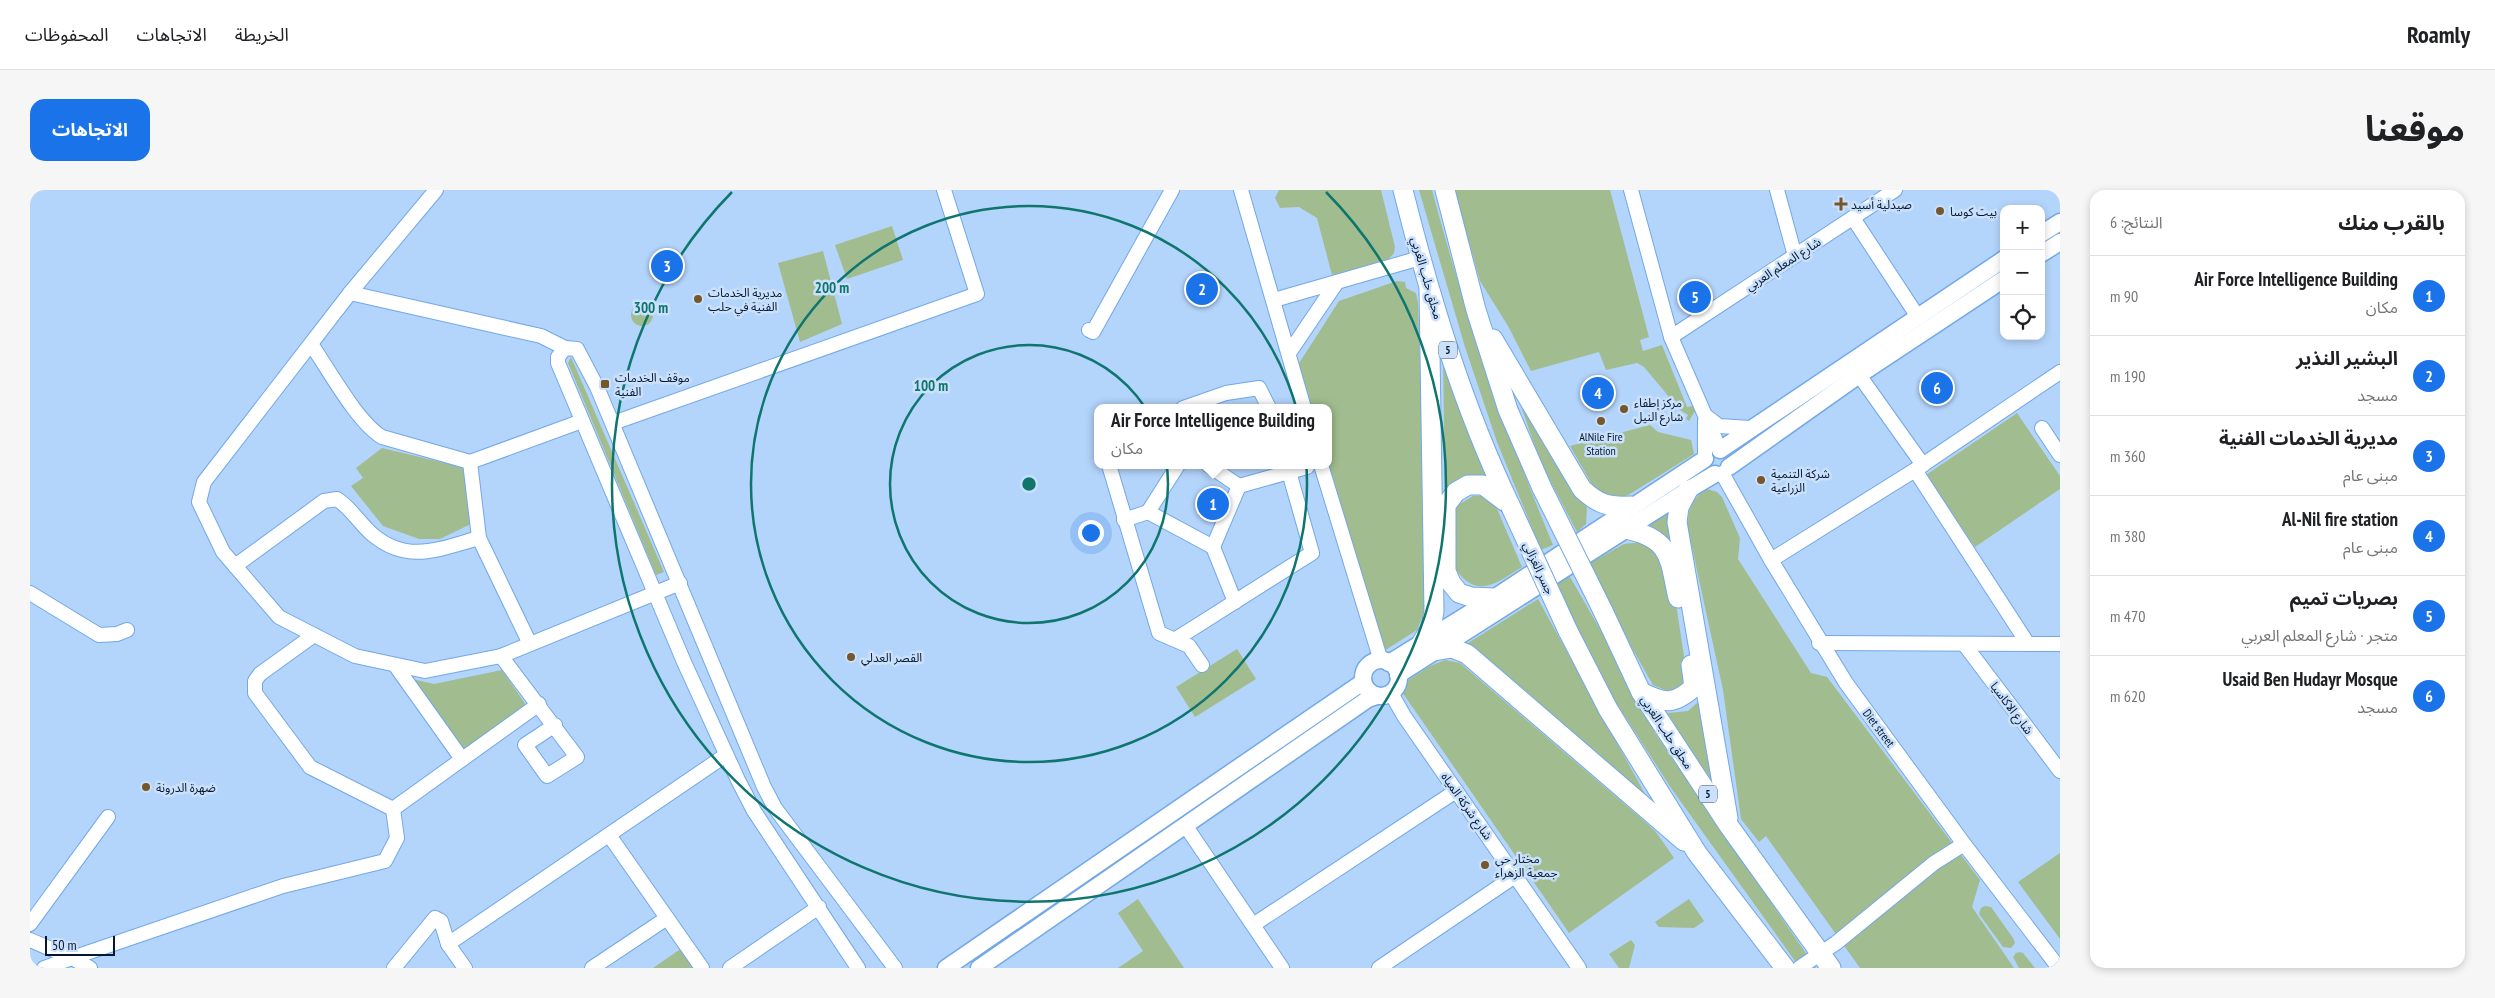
<!DOCTYPE html>
<html lang="ar">
<head>
<meta charset="utf-8">
<style>
  :root { --surface:#fff; --page:#f6f6f6; --text:#202124; --muted:#757577; --line:#e0e0e0; --accent:#1a73e8 }
  body { margin:0; font-family:"PT Sans Narrow","Noto Sans Arabic",sans-serif; background:var(--page); color:var(--text); direction:rtl }
  .controls { position:absolute; right:15px; top:15px; display:grid; overflow:hidden; border-radius:10px; box-shadow:0 2px 8px #0003 }
  .controls button { width:45px; height:45px; display:grid; place-items:center; padding:0; border:0; border-bottom:1px solid var(--line); background:var(--surface); color:var(--text); font:25px sans-serif }
  .scale { position:absolute; left:15px; bottom:12px; width:70px; box-sizing:border-box; padding-left:5px; border:2px solid #041931; border-top:0; font-size:14px; line-height:18px; white-space:nowrap; color:#041931; -webkit-text-stroke:4px #cae0fb; paint-order:stroke }
  .you { position:absolute; left:1060px; top:342px; width:18px; height:18px; margin:-12px; border:4px solid #fff; border-radius:50%; background:#1a73e8; box-shadow:0 0 0 8px #1a73e833 }
  .badge { display:grid; place-items:center; width:32px; height:32px; border-radius:50%; background:var(--accent); color:#fff; font-size:16px; font-weight:700 }
  .pin { position:absolute; translate:-50% -50%; border:2px solid #fff; box-shadow:0 1px 5px #0006 }
  .popup { position:absolute; left:1064px; top:214px; width:238px; height:65px; box-sizing:border-box; display:grid; place-content:center; border-radius:10px; background:var(--surface); filter:drop-shadow(0 1px 4px #0005); font-size:16px; white-space:nowrap; color:var(--muted) }
  .popup b { font-size:19px; color:var(--text) }
  .popup::after { content:''; position:absolute; left:50%; top:100%; margin-left:-10px; border:10px solid transparent; border-top-color:var(--surface) }
  .list { margin:0; padding:0; list-style:none }
  h2 { display:flex; justify-content:space-between; align-items:center; height:65px; margin:0; padding:0 20px; font-size:21px }
  h2 small { font-size:16px; font-weight:400; color:var(--muted) }
  .list li { display:grid; grid-template-columns:32px 1fr auto; gap:15px; align-items:center; box-sizing:border-box; height:80px; padding:0 20px; border-top:1px solid var(--line) }
  .list b { display:block; font-size:19px; white-space:nowrap }
  .list p { margin:0; font-size:16px; white-space:nowrap; color:var(--muted) }
  .list em { font-size:16px; font-style:normal; color:var(--muted) }
  .icon { flex:none; width:28px; height:28px; fill:none; stroke:currentColor; stroke-width:2; stroke-linecap:round; stroke-linejoin:round }
  .map { position:relative; flex:none; width:2030px; height:778px; overflow:hidden; direction:ltr; border-radius:15px }
  header { display:flex; align-items:center; gap:30px; box-sizing:border-box; height:70px; padding:0 25px; background:var(--surface); border-bottom:1px solid var(--line) }
  header strong { font-size:24px }
  nav { display:flex; gap:28px; margin-inline-start:auto; font-size:18px }
  .intro { display:flex; align-items:center; justify-content:space-between; box-sizing:border-box; height:120px; padding:0 30px }
  h1 { margin:0; font-size:35px }
  .button { padding:12px 22px; border-radius:15px; background:var(--accent); color:#fff; font-size:18px; font-weight:700 }
  main { display:flex; gap:30px; padding:0 30px }
  aside { flex:1; background:var(--surface); border-radius:15px; box-shadow:0 2px 8px #0003 }
  .map>svg:first-child { display:block }
  .green { fill:#a1bd8f }
  .lines { fill:none; stroke-linecap:round; stroke-linejoin:round }
  .minor-casing { stroke:#72a8e7; stroke-width:16 }
  .major-casing { stroke:#72a8e7; stroke-width:19 }
  .highway-casing { stroke:#72a8e7; stroke-width:21 }
  .minor { stroke:#fff; stroke-width:14 }
  .major { stroke:#fff; stroke-width:16 }
  .highway { stroke:#fff; stroke-width:19 }
  .highway-bridge-casing { stroke:#72a8e7; stroke-width:21; stroke-linecap:butt }
  .highway-bridge { stroke:#fff; stroke-width:19 }
  .ring { fill:none; stroke:#0f766e; stroke-width:2.5 }
  .poi-dot { fill:#76572c; stroke:#cae0fb; stroke-width:2 }
  .labels { text-anchor:middle; dominant-baseline:central; stroke-width:5; stroke-linejoin:round; paint-order:stroke }
  .shield { fill:#cae0fb; stroke:#3f556e; stroke-width:1 }
  .shield-label { font-size:11px; font-weight:bold; fill:#041931 }
  .poi-label { font-size:12px; fill:#041931; stroke:#cae0fb; text-anchor:start }
  .street-label { font-size:12px; fill:#041931; stroke:#cae0fb }
  .centre { fill:#0f766e; stroke:#cae0fb; stroke-width:2.5 }
  .ring-label { font-size:15px; text-anchor:middle; font-weight:bold; fill:#0f766e; stroke:#cae0fb; stroke-width:5; stroke-linejoin:round; paint-order:stroke }
</style>
</head>
<body>
<header>
<strong>Roamly</strong>
<nav><a>الخريطة</a><a>الاتجاهات</a><a>المحفوظات</a></nav>
</header>
<div class="intro"><h1>موقعنا</h1><a class="button">الاتجاهات</a></div>
<main>
<aside>
<h2>بالقرب منك<small>النتائج: 6</small></h2>
<ul class="list">
<li><span class="badge">1</span><div><b>Air Force Intelligence Building</b><p>مكان</p></div><em>90 m</em></li>
<li><span class="badge">2</span><div><b>البشير النذير</b><p>مسجد</p></div><em>190 m</em></li>
<li><span class="badge">3</span><div><b>مديرية الخدمات الفنية</b><p>مبنى عام</p></div><em>360 m</em></li>
<li><span class="badge">4</span><div><b>Al-Nil fire station</b><p>مبنى عام</p></div><em>380 m</em></li>
<li><span class="badge">5</span><div><b>بصريات تميم</b><p>متجر · شارع المعلم العربي</p></div><em>470 m</em></li>
<li><span class="badge">6</span><div><b>Usaid Ben Hudayr Mosque</b><p>مسجد</p></div><em>620 m</em></li>
</ul>
</aside>
<div class="map">
<svg width="2030" height="778" viewBox="0 0 2030 778">
  <rect width="100%" height="100%" fill="#b3d4fb"/>
  <g class="green">
    <polygon points="1249,0 1351,0 1365,57 1364,63 1358,70 1302,85 1287,28 1269,17 1250,18 1245,8"/>
    <path d="M 1389,0 L 1402,0 C 1434,121 1475,239 1523,355 L 1511,360 L 1467,252 L 1435,157 Z"/>
    <polygon points="1424,0 1580,0 1619,147 1610,150 1613,161 1632,155 1657,217 1663,216 1665,221 1659,231 1656,229 1658,225 1650,220 1614,177 1607,173 1576,180 1569,162 1501,181 1478,136 1450,91"/>
    <polygon points="862,36 873,70 817,89 805,55"/>
    <polygon points="793,61 812,134 770,152 748,73"/>
    <polygon points="1367,91 1375,92 1376,98 1386,103 1388,113 1398,413 1387,440 1354,461 1298,275 1298,218 1278,218 1266,178 1309,111"/>
    <circle cx="612" cy="125" r="11"/>
    <polygon points="1413,166 1458,290 1415,308"/>
    <polygon points="541,167 634,382 626,385 538,173"/>
    <polygon points="1476,174 1557,318 1556,334 1547,342 1511,273"/>
    <polygon points="1987,223 2030,286 2030,299 1945,357 1896,285"/>
    <polygon points="1620,235 1628,242 1661,250 1664,264 1600,304 1588,309 1580,308 1564,298 1540,256"/>
    <polygon points="352,258 436,278 453,328 410,349 389,349 353,336 321,296 333,288 326,278"/>
    <path d="M 1677,299 L 1687,302 L 1692,307 L 1710,348 L 1708,369 L 1781,483 L 1797,487 L 1950,690 L 1942,717 L 1984,778 L 1830,778 L 1736,646 L 1729,652 L 1711,629 L 1693,500 L 1658,339 C 1657,322 1661,308 1677,299 Z"/>
    <path d="M 1443,306 L 1455,306 L 1464,312 L 1492,377 C 1468,392 1448,410 1426,380 L 1425,322 L 1428,315 Z"/>
    <polygon points="1644,319 1645,360 1613,339"/>
    <polygon points="1612,352 1625,357 1645,407 1657,486 1654,495 1640,502 1623,495 1585,428 1558,374 1594,354"/>
    <polygon points="1540,387 1574,446 1625,543 1786,778 1770,778 1641,598 1585,511 1524,395"/>
    <polygon points="1508,409 1620,613 1438,453"/>
    <polygon points="1207,459 1226,489 1165,527 1146,497"/>
    <polygon points="1415,470 1430,473 1612,629 1626,642 1644,668 1539,743 1372,502 1372,494 1400,476"/>
    <polygon points="472,480 500,521 438,565 431,561 378,488 404,494"/>
    <polygon points="1675,506 1687,599 1637,523 1658,521"/>
    <polygon points="2030,663 2030,749 1988,692"/>
    <polygon points="1108,709 1154,778 1088,778 1113,761 1088,723"/>
    <polygon points="1659,709 1674,731 1664,738 1629,737 1625,732"/>
    <polygon points="1955,716 1961,717 1983,748 1985,753 1981,758 1973,757 1949,724 1951,718"/>
    <polygon points="1601,750 1605,755 1599,778 1589,778 1579,764"/>
    <polygon points="652,758 665,778 623,778"/>
    <polygon points="1990,762 1993,763 2005,778 1989,778 1983,767 1986,763"/>
  </g>
  <g class="lines">
    <g class="minor-casing">
      <g id="minor">
        <polyline points="406,0 320,103 511,146 535,158"/>
        <polyline points="1211,0 1274,218"/>
        <polyline points="1601,0 1641,147 1690,260"/>
        <polyline points="1747,0 1765,66"/>
        <polyline points="1823,28 1888,127"/>
        <polyline points="320,103 174,292 169,312 193,362 249,427 325,466 395,481 471,466 650,393"/>
        <polyline points="1244,110 1390,68"/>
        <polyline points="1059,140 1063,142 1142,0"/>
        <polyline points="1641,147 1865,0"/>
        <path d="M 281,154 C 299,180 327,232 352,247 L 440,272 L 449,348"/>
        <polyline points="1259,163 1307,92"/>
        <polyline points="1829,185 1893,275"/>
        <polyline points="1153,218 1196,203 1229,198 1239,218"/>
        <polyline points="1676,226 1689,236 1720,238"/>
        <polyline points="1675,231 1675,269"/>
        <polyline points="583,233 947,104 914,0"/>
        <polyline points="2012,238 2030,265"/>
        <polyline points="440,272 552,231"/>
        <polyline points="1079,275 1129,443 1159,456 1172,475"/>
        <polyline points="1148,275 1118,322 1183,357 1209,296"/>
        <polyline points="1178,275 1209,296"/>
        <polyline points="1291,275 1351,471"/>
        <polyline points="1885,280 1998,454"/>
        <polyline points="1692,283 1741,370 1816,493 1934,654 2029,778"/>
        <polyline points="1209,296 1277,277"/>
        <polyline points="1094,330 1118,322"/>
        <polyline points="1183,357 1205,412"/>
        <polyline points="1741,370 1885,280 2030,182"/>
        <path d="M 205,376 L 294,311 L 307,309 C 321,318 330,334 343,345 C 378,374 409,359 449,348 L 500,454"/>
        <polyline points="0,403 69,445 87,444 97,440"/>
        <polyline points="1146,449 1282,363 1257,275"/>
        <polyline points="1789,453 2030,454"/>
        <polyline points="1934,454 2030,581"/>
        <polyline points="471,466 547,567 517,586 495,555 525,535"/>
        <polyline points="365,475 432,569"/>
        <polyline points="1361,503 1374,526 1549,778"/>
        <polyline points="363,619 509,514"/>
        <polyline points="1155,635 1252,778"/>
        <polyline points="579,645 672,778"/>
        <polyline points="0,734 78,627"/>
        <polyline points="1223,735 1426,601"/>
        <polyline points="0,750 42,768 253,696 355,671 367,648 363,619 280,577 225,503 225,491 230,484 284,445"/>
        <polyline points="14,778 42,768 60,778"/>
        <polyline points="364,778 405,728 411,731 418,754"/>
        <polyline points="435,778 418,754 696,565"/>
        <polyline points="562,778 637,728"/>
        <polyline points="700,778 789,717"/>
        <polyline points="828,778 724,621 708,590 654,472 528,173 528,167 535,158 547,159 567,197 734,597 745,618 865,778"/>
        <polyline points="1349,778 1485,686"/>
        <polyline points="1769,778 1806,753 1904,673 1934,654"/>
      </g>
    </g>
    <g class="major-casing">
      <g id="major">
        <polyline points="2011,44 2030,32"/>
        <polyline points="2011,64 2030,52"/>
        <polyline points="1690,260 1974,69"/>
        <polyline points="1699,277 1829,185 1974,89"/>
        <circle cx="1351" cy="488" r="18"/>
        <polyline points="1359,473 1464,408 1675,269"/>
        <polyline points="1368,485 1658,300 1685,284"/>
        <polyline points="916,778 1333,492"/>
        <polyline points="949,778 1338,509 1347,506"/>
      </g>
    </g>
    <g class="highway-casing">
      <g id="highway">
        <path d="M 1373,0 C 1400,108 1432,214 1480,315"/>
        <polyline points="1415,0 1446,120 1478,220 1512,298"/>
        <path d="M 1463,149 L 1552,299 C 1569,315 1578,317 1601,316"/>
        <polyline points="1658,300 1649,317 1647,332 1698,628"/>
        <path d="M 1596,339 C 1642,349 1639,368 1648,408"/>
        <polyline points="1464,408 1441,407 1429,403 1421,393 1416,381 1416,315 1426,302 1438,295 1453,295 1477,313"/>
        <polyline points="1573,421 1611,502 1699,636 1801,778"/>
        <polyline points="1538,441 1578,519 1667,663 1755,778"/>
        <polyline points="1392,452 1401,438 1404,421 1399,99"/>
        <polyline points="1404,461 1422,458 1437,464 1654,651"/>
        <path d="M 1611,502 C 1635,514 1644,515 1664,497 L 1661,475"/>
      </g>
    </g>
    <use href="#minor" class="minor"/>
    <use href="#major" class="major"/>
    <use href="#highway" class="highway"/>
    <g class="highway-bridge-casing">
      <g id="highway-bridge">
        <polyline points="1512,298 1573,421"/>
        <polyline points="1480,315 1538,441"/>
      </g>
    </g>
    <use href="#highway-bridge" class="highway-bridge"/>
  </g>
  <g class="ring">
    <circle cx="999" cy="294" r="139"/>
    <circle cx="999" cy="294" r="278"/>
    <path d="M1296 2A417 417 0 1 1 702 2"/>
  </g>
  <g class="poi-dot">
    <path d="M1808.5 6.5h5v5h5v5h-5v5h-5v-5h-5v-5h5z"/>
    <circle cx="1910" cy="21" r="5"/>
    <circle cx="668" cy="109" r="5"/>
    <rect x="570" y="189" width="10" height="10" rx="2.5"/>
    <circle cx="1594" cy="219" r="5"/>
    <circle cx="1571" cy="231" r="5"/>
    <circle cx="1731" cy="290" r="5"/>
    <circle cx="821" cy="467" r="5"/>
    <circle cx="116" cy="597" r="5"/>
    <circle cx="1455" cy="675" r="5"/>
  </g>
  <g class="labels">
    <g class="shield">
      <rect x="1409" y="151.5" width="18" height="17" rx="4"/>
      <rect x="1669" y="595.5" width="18" height="17" rx="4"/>
    </g>
    <g class="shield-label">
      <text x="1418" y="160">5</text>
      <text x="1678" y="604">5</text>
    </g>
    <g class="poi-label">
      <text x="1821" y="14">صيدلية أسيد</text>
      <text x="1920" y="21">بيت كوسا</text>
      <text x="678" y="102">مديرية الخدمات<tspan x="678" dy="14">الفنية في حلب</tspan></text>
      <text x="585" y="187">موقف الخدمات<tspan x="585" dy="14">الفنية</tspan></text>
      <text x="1604" y="212">مركز إطفاء<tspan x="1604" dy="14">شارع النيل</tspan></text>
      <text x="1571" y="246" text-anchor="middle">AlNile Fire<tspan x="1571" dy="14">Station</tspan></text>
      <text x="1741" y="283">شركة التنمية<tspan x="1741" dy="14">الزراعية</tspan></text>
      <text x="831" y="467">القصر العدلي</text>
      <text x="126" y="597">ضهرة الدرونة</text>
      <text x="1465" y="668">مختار حي<tspan x="1465" dy="14">جمعية الزهراء</tspan></text>
    </g>
    <g class="street-label">
      <text transform="translate(1753 74) rotate(-33)">شارع المعلم العربي</text>
      <text transform="translate(1397 88) rotate(74)">محلق حلب الغربي</text>
      <text transform="translate(1509 378) rotate(65)">جسر الغزالي</text>
      <text transform="translate(1982 518) rotate(53)">شارع الاكاسيا</text>
      <text transform="translate(1849 538) rotate(53)">Diet street</text>
      <text transform="translate(1637 542) rotate(57)">محلق حلب الغربي</text>
      <text transform="translate(1437 616) rotate(55)">شارع شركة المياه</text>
    </g>
  </g>
  <circle cx="999" cy="294" r="8" class="centre"/>
  <g class="ring-label">
    <text x="802" y="103">200 m</text>
    <text x="621" y="123">300 m</text>
    <text x="901" y="201">100 m</text>
  </g>
</svg>
<div class="controls">
<button>+</button>
<button>−</button>
<button><svg class="icon" aria-label="locate" viewBox="0 0 24 24"><circle cx="12" cy="12" r="6"/><path d="M12 2v4M12 18v4M2 12h4M18 12h4"/></svg></button>
</div>
<div class="scale">50 m</div>
<div class="you"></div>
<div class="pin badge" style="left:1183px;top:314px">1</div>
<div class="popup"><b>Air Force Intelligence Building</b>مكان</div>
<div class="pin badge" style="left:1172px;top:99px">2</div>
<div class="pin badge" style="left:637px;top:76px">3</div>
<div class="pin badge" style="left:1568px;top:203px">4</div>
<div class="pin badge" style="left:1665px;top:107px">5</div>
<div class="pin badge" style="left:1907px;top:198px">6</div>
</div>
</main>
</body>
</html>
